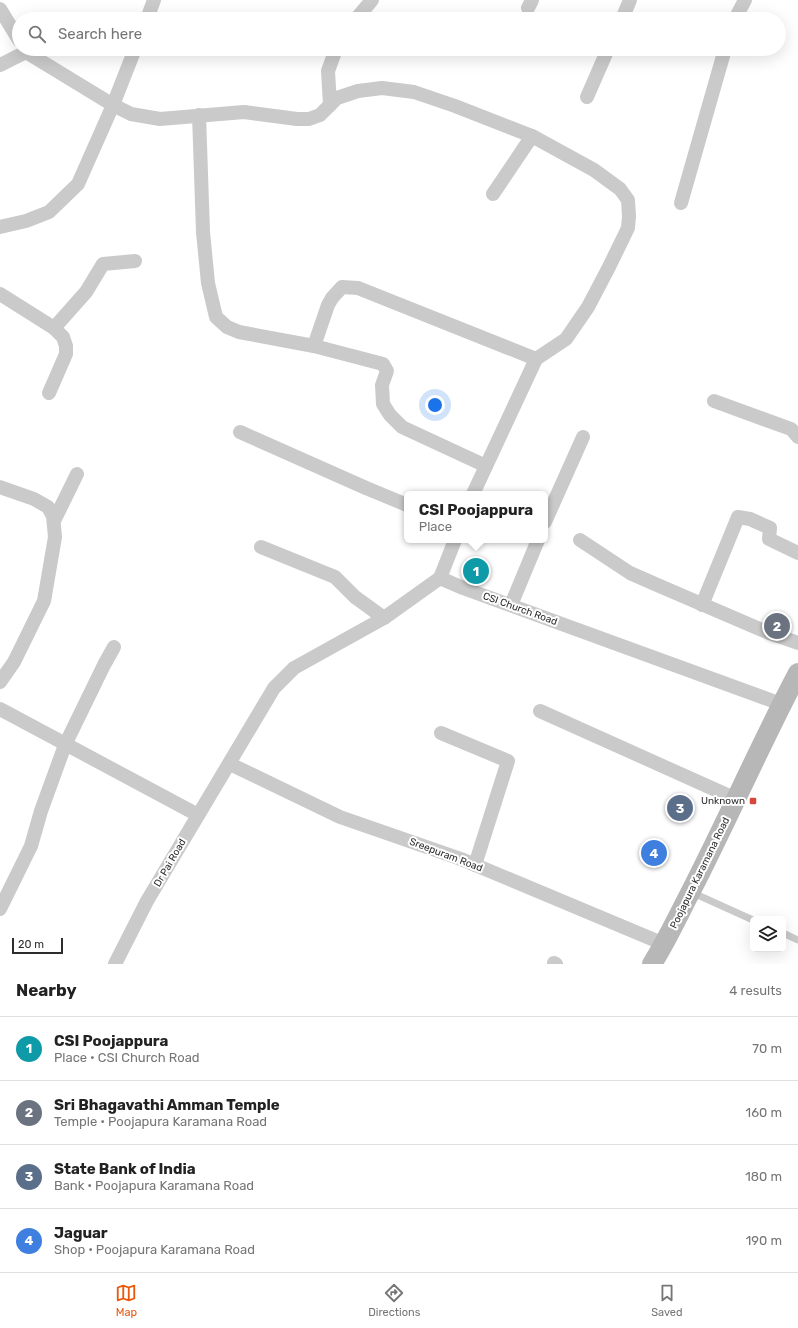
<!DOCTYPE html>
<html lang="en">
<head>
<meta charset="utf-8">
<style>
  :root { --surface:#fff; --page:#f6f6f6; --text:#222; --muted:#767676; --line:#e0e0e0; --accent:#ea580c }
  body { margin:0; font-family:Rubik,sans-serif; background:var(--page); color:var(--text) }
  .controls { position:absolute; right:12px; bottom:12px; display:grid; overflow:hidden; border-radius:6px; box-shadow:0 4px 16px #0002 }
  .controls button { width:36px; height:36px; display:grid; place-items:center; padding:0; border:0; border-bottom:1px solid var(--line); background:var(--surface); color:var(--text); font:20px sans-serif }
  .scale { position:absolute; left:12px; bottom:10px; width:51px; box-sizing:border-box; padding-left:4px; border:2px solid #2d2d2d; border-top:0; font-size:11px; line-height:14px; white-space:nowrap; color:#2d2d2d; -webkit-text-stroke:3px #fff; paint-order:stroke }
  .you { position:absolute; left:435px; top:405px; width:14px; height:14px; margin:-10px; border:3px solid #fff; border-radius:50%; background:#1a73e8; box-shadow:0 0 0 6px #1a73e833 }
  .badge { display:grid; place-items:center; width:26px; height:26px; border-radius:50%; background:var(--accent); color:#fff; font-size:13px; font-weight:700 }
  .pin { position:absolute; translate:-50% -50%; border:2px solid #fff; box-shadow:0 1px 4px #0006 }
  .popup { position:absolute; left:404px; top:491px; width:144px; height:52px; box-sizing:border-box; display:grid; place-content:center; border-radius:6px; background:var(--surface); filter:drop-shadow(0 1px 3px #0005); font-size:13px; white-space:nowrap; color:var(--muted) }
  .popup b { font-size:15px; color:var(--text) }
  .popup::after { content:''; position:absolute; left:50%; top:100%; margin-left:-8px; border:8px solid transparent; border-top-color:var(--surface) }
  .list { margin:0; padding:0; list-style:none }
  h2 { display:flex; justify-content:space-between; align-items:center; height:52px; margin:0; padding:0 16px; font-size:17px }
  h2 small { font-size:13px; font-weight:400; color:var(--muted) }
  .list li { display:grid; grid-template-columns:26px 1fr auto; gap:12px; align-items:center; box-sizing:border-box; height:64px; padding:0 16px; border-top:1px solid var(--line) }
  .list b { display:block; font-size:15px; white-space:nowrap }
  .list p { margin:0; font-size:13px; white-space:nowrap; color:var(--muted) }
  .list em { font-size:13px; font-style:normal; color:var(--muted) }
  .icon { flex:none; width:22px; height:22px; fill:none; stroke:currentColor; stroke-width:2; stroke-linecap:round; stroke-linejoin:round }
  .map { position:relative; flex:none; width:798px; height:964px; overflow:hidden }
  .search { position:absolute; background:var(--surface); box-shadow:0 4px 16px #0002; left:12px; right:12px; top:12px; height:44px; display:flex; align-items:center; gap:10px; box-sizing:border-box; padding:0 14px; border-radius:22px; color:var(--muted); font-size:15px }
  .sheet { height:308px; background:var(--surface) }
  nav { display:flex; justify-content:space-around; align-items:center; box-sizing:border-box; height:56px; border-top:1px solid var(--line); background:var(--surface); font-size:11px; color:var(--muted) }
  nav a { display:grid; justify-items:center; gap:2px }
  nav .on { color:var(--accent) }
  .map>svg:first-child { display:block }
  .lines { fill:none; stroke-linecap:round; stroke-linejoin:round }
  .lane { stroke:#cacaca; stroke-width:7 }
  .street { stroke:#cacaca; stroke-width:14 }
  .secondary { stroke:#b7b7b7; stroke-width:20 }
  .poi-dot { fill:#d7473b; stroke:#fff; stroke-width:1.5 }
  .labels { text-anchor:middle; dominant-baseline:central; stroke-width:4; stroke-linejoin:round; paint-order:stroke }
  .street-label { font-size:10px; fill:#2d2d2d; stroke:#fff }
  .poi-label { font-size:10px; fill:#2d2d2d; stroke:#fff; text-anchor:end }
</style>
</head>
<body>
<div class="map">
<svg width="798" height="964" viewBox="0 0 798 964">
  <rect width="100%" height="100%" fill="#fff"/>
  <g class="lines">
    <g class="lane">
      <polyline points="691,892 753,920"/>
      <polyline points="783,933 798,940"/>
    </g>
    <g class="street">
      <polyline points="528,8 532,0"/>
      <polyline points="0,9 19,40"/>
      <polyline points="147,19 154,0"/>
      <polyline points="356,19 372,0"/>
      <polyline points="622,19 630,0"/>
      <polyline points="735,19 745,0"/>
      <polyline points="25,49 26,52 113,105 131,114 160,119 244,112 297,119 309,119 320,115 337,98 358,91 382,88 414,92 455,106 532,136 594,170 620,189 628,200 629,216 628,228 609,267 588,307 566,339 536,359 473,494"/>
      <polyline points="0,65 26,52"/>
      <polyline points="587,97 608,49"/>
      <polyline points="330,105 328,71 336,49"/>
      <polyline points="199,115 203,232 208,283 216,317 227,327 239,332 314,346 328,305 332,298 342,287 358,288 536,359"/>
      <polyline points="493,194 532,136"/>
      <polyline points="681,203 725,49"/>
      <polyline points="0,227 26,221 49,212 78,184 113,105 135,49"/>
      <polyline points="0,294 54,328 63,337 66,346 66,354 49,393"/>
      <polyline points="54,328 86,292 103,264 135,261"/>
      <polyline points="314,346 383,364 387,371 382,385 383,404 390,415 402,427 486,466"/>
      <polyline points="714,401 791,429 798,437"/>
      <polyline points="240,432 366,488 407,505"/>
      <polyline points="0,487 34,499 48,507 53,516 55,537 44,601 14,662 0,682"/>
      <polyline points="54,521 77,474"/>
      <polyline points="545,522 583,437"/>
      <polyline points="580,540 630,573 655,584 769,633 798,643"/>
      <polyline points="261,547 335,577 355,597 384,618"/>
      <polyline points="440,578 463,588 781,704"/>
      <polyline points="440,578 455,540"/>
      <polyline points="511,605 538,540"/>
      <polyline points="702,605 738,517 750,519 770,528 769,539 798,553"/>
      <polyline points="0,709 198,815"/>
      <polyline points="540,711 736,799"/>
      <polyline points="441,733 508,761 475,865"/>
      <polyline points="230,764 340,817 461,859 664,944"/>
      <polyline points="0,909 31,846 41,811 65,745 104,665 114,647"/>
      <polyline points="554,963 556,964"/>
      <polyline points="115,964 147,901 274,688 294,668 384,618 440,578"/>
    </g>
    <path class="secondary" d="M 652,964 C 667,940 678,916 691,891 C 728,819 760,745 798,673"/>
  </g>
  <rect class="poi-dot" x="749" y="797" width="8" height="8" rx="2"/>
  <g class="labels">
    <g class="street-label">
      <text transform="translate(520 609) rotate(20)">CSI Church Road</text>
      <text transform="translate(446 855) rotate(21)">Sreepuram Road</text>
      <text transform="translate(170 863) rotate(-60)">Dr Pai Road</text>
      <text transform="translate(700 873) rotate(-64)">Poojapura Karamana Road</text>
    </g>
    <g class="poi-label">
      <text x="745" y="801">Unknown</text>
    </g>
  </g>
</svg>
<div class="controls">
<button><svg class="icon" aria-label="layers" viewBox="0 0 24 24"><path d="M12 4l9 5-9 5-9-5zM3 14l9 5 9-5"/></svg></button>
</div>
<div class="scale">20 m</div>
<div class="you"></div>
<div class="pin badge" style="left:476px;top:571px;background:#0f9aa8">1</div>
<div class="popup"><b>CSI Poojappura</b>Place</div>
<div class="pin badge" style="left:777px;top:626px;background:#6b7280">2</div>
<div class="pin badge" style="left:680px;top:808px;background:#5c6f8a">3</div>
<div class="pin badge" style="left:654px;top:853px;background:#3f7fe0">4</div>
<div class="search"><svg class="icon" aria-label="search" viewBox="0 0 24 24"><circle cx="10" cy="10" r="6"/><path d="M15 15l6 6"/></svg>Search here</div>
</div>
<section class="sheet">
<h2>Nearby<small>4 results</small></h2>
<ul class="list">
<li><span class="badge" style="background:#0f9aa8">1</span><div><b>CSI Poojappura</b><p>Place · CSI Church Road</p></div><em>70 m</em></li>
<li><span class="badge" style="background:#6b7280">2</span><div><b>Sri Bhagavathi Amman Temple</b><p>Temple · Poojapura Karamana Road</p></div><em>160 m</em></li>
<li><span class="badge" style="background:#5c6f8a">3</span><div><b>State Bank of India</b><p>Bank · Poojapura Karamana Road</p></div><em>180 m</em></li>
<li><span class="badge" style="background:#3f7fe0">4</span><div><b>Jaguar</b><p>Shop · Poojapura Karamana Road</p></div><em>190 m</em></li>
</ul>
</section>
<nav>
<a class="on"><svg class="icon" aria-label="map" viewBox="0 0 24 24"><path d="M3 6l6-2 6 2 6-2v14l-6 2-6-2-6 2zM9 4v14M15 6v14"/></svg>Map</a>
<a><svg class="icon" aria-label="directions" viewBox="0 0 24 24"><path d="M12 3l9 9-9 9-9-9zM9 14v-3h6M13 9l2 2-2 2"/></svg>Directions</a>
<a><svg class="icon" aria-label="saved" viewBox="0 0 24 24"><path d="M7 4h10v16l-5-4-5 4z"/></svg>Saved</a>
</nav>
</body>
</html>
